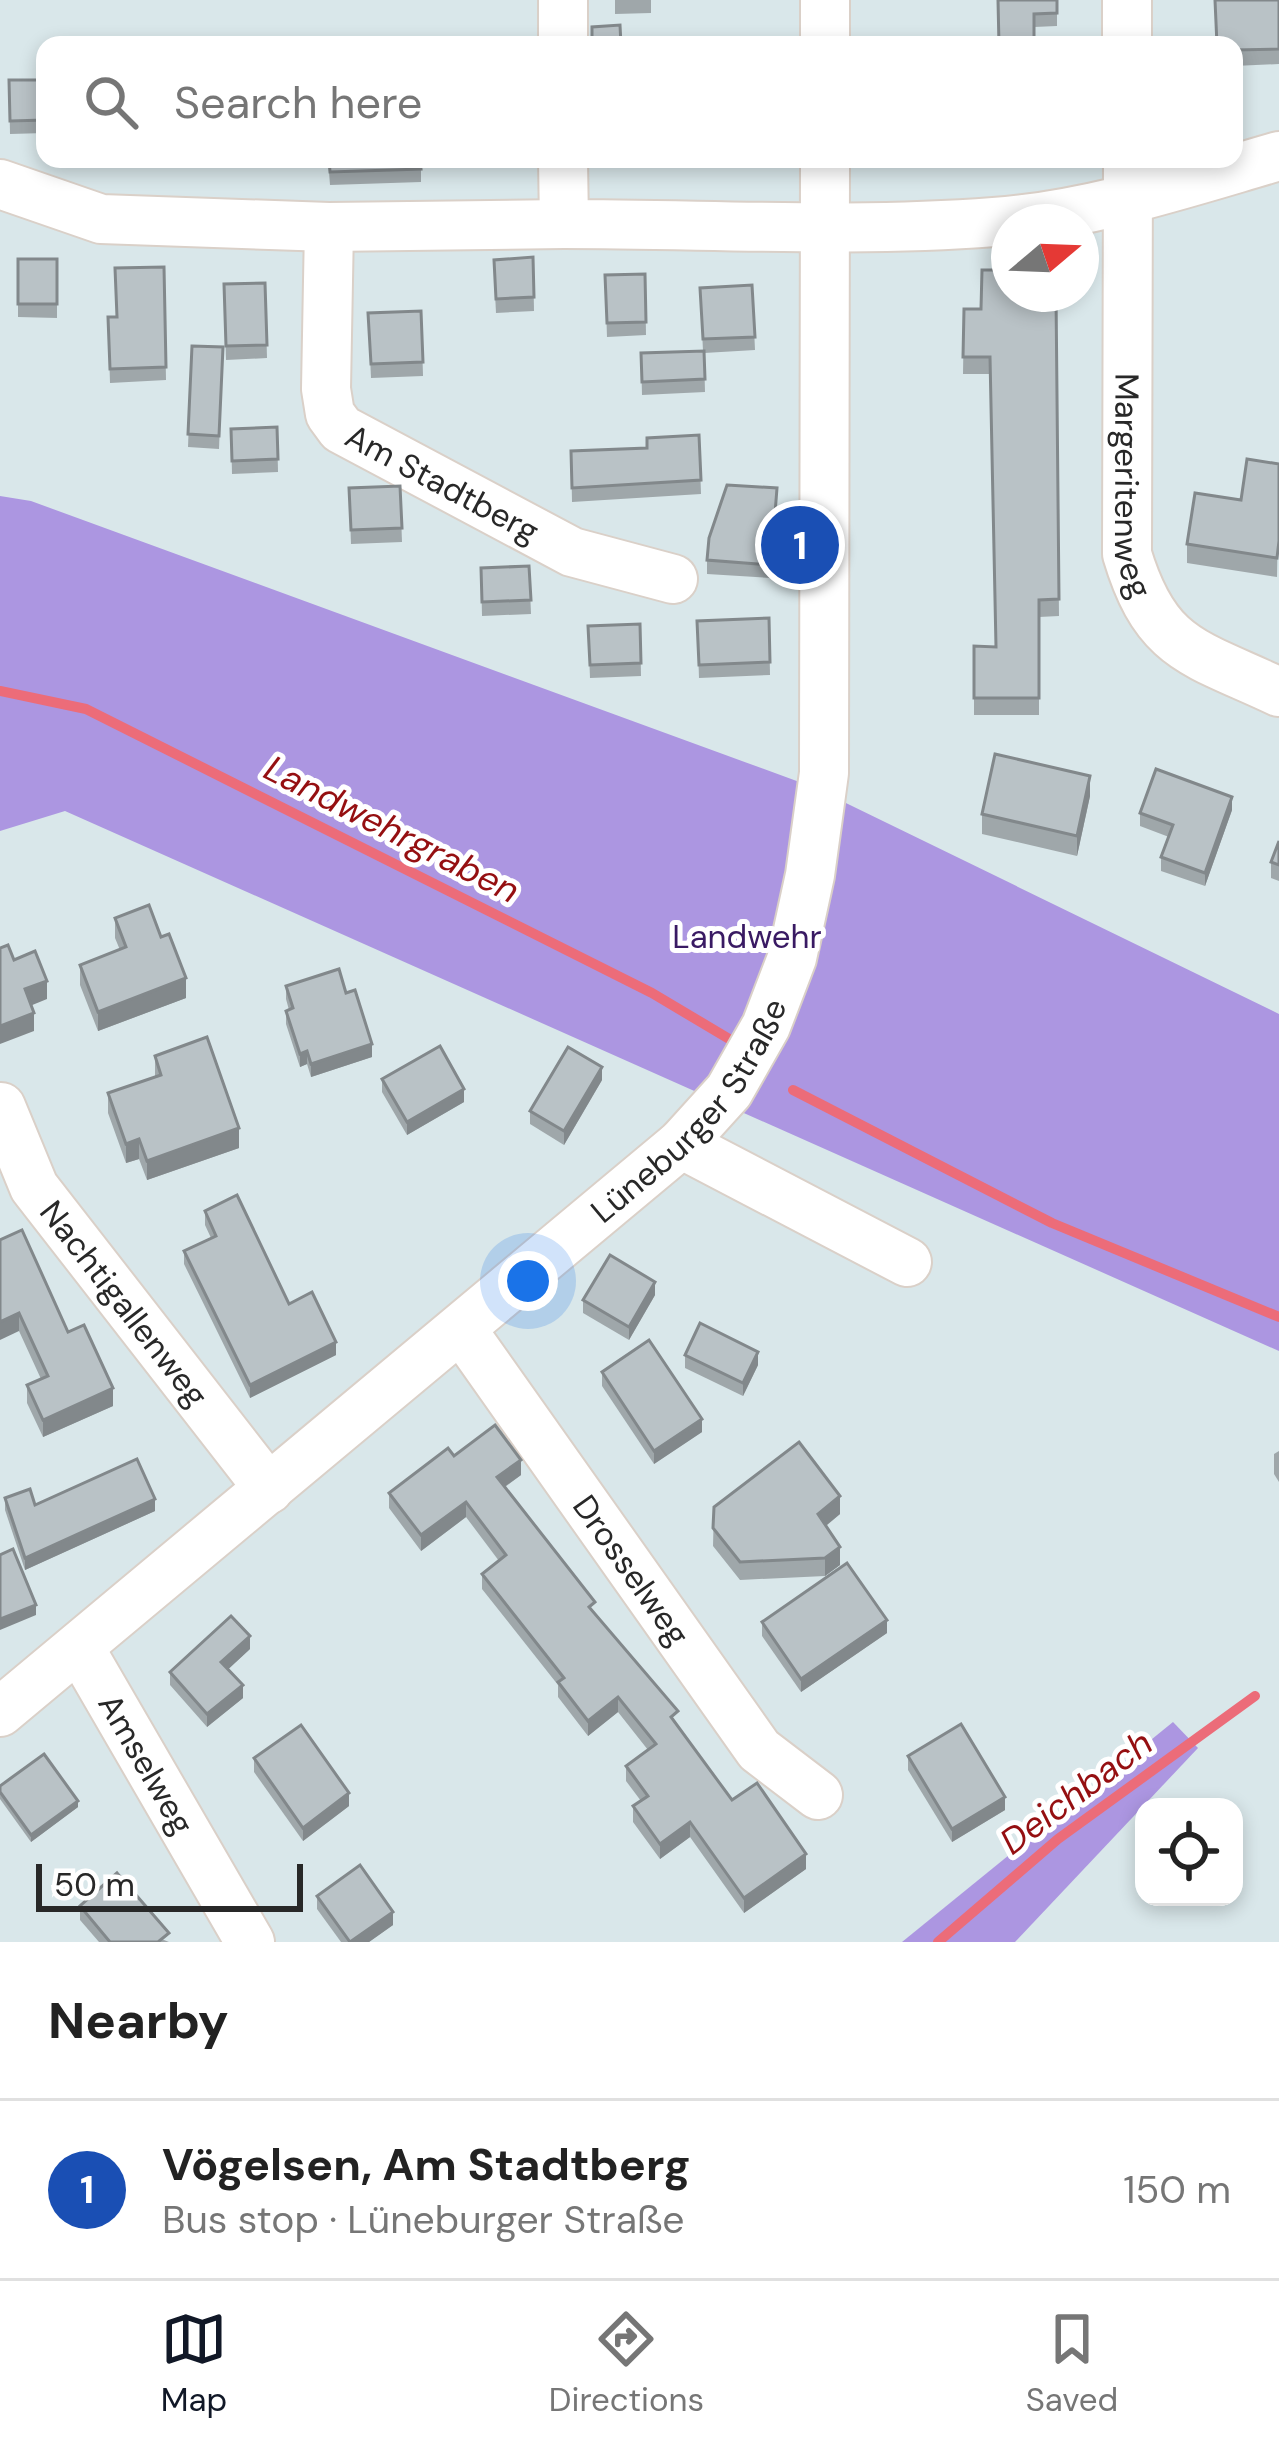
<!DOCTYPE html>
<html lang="en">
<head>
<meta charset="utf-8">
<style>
  :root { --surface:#fff; --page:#f6f6f6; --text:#222; --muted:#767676; --line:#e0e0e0; --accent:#111827 }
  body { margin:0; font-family:"DM Sans",sans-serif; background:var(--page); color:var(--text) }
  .controls { position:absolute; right:36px; bottom:36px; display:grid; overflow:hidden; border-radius:24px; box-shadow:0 6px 18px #0003 }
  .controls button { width:108px; height:108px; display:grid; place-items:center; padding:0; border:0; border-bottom:3px solid var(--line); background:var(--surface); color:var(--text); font:60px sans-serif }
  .compass { position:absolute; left:991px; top:204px; width:108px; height:108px; border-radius:50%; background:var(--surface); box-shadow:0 6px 18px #0003; rotate:71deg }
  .scale { position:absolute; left:36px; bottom:30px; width:267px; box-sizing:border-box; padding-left:12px; border:6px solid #282828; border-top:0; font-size:33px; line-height:42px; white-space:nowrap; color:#282828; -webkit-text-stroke:9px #fff; paint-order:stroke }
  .you { position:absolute; left:528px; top:1281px; width:42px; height:42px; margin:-30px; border:9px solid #fff; border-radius:50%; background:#1a73e8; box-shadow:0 0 0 18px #1a73e833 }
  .badge { display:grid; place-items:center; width:78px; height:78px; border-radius:50%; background:var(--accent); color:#fff; font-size:39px; font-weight:700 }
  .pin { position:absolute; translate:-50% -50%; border:6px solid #fff; box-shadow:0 3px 12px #0006 }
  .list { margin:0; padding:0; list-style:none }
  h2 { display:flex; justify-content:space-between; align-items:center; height:156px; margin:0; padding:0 48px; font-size:51px }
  h2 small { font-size:39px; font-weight:400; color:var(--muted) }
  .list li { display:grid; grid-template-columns:78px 1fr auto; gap:36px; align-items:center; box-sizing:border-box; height:180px; padding:0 48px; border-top:3px solid var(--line) }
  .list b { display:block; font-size:45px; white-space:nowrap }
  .list p { margin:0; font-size:39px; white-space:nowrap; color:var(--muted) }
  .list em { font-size:39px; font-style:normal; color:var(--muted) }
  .icon { flex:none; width:66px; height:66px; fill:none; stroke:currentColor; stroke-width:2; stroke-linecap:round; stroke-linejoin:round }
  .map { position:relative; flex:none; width:1279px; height:1942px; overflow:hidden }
  .search { position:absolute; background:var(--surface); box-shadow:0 6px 18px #0003; left:36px; right:36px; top:36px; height:132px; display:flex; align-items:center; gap:30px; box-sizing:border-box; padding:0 42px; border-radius:24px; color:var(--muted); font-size:45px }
  .sheet { height:336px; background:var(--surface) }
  nav { display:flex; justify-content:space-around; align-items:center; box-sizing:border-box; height:168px; border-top:3px solid var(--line); background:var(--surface); font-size:33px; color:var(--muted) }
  nav a { display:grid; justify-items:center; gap:6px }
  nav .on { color:var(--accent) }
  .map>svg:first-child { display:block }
  .green { fill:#ac96e1 }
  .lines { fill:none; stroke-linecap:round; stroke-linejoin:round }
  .stream { stroke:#ec6c79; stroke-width:10 }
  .minor-casing { stroke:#dad0c8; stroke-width:52 }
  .minor { stroke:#fff; stroke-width:48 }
  .wall { fill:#9fa7aa }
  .shaded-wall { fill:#82888b }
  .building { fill:#b9c2c6; stroke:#82888b; stroke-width:3 }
  .labels { text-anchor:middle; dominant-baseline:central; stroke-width:10; stroke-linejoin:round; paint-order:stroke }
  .street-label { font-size:33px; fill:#282828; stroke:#fff }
  .park-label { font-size:33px; fill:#391a63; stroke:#fff }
  .water-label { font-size:36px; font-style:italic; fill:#950f11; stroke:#fff }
</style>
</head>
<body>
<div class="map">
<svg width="1279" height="1942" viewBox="0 0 1279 1942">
  <rect width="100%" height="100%" fill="#d9e7ea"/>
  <g class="green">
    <polygon points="0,496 31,501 813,787 1279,1014 1279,1351 65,811 0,831"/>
    <polygon points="1173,1722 1198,1748 1015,1942 902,1942"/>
  </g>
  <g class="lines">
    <g class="stream">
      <polyline points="0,691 86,709 652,993 741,1046"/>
      <polyline points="793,1090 1052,1223 1279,1317"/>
      <polyline points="938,1942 1058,1839 1255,1696"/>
    </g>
    <g class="minor-casing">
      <g id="minor">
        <polyline points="563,0 563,45"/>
        <polyline points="1127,0 1127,45"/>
        <polyline points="825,45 825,0"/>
        <path d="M 563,159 L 564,224 C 706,224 852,233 994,222 C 1091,215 1186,183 1279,156"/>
        <path id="s1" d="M 1128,159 L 1127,554 C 1156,651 1195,652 1279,692"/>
        <polyline points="0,184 101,219 329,227 564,224"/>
        <path id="s2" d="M 329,227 L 326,389 L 330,414 L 341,429 L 572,552 L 673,579"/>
        <path id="s3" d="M 1,1107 L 34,1187 L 269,1489"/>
        <polyline points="681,1144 907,1262"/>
        <path id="s4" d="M 462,1330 L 759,1750 L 818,1795"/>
        <path id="s5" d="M 79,1647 L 250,1942"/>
        <path id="s6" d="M 0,1712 L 681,1144 L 729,1091 L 766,1026 L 792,958 L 810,875 L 824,773 L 825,159"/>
      </g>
    </g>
    <use href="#minor" class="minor"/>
  </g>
  <g class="wall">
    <polygon points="615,0 651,0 651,13 615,14"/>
    <polygon points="998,0 1057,0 1057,26 1034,27"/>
    <polygon points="1279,0 1279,64 1234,66 1234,45"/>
    <polygon points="9,80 45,80 45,133 10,134"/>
    <polygon points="328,159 503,159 503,164 421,167 421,182 330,185"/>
    <rect x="690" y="159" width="55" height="8"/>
    <polygon points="533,257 534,311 496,313 494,273"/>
    <polygon points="18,259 57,259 57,318 18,317"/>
    <polygon points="164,267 166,380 110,383 108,317 116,317"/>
    <polygon points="645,274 646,335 607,337 605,275"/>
    <polygon points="265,283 267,358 226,360 224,284"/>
    <polygon points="752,285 755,350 704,353 705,392 642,395 641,353 703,351 700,288"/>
    <polygon points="1056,294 1059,616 1039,617 1039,715 974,715 974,646 996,647 990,374 963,374 964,309 981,309"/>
    <polygon points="421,311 423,376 371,378 368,313"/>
    <polygon points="192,346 223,347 219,449 188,447"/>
    <polygon points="277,427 278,472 232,474 231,429"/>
    <polygon points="699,435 701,494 572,502 571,451 647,448"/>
    <polygon points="1279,464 1277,577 1187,563 1187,544 1241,500"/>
    <polygon points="400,486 402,542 351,544 349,488"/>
    <polygon points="777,502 771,578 707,574 707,560"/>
    <polygon points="529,566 531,614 482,616 481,568"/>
    <polygon points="769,618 770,675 699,678 697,621"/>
    <polygon points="640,624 641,676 590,678 588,626"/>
    <polygon points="1090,796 1077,856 982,834 982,814"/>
    <polygon points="1232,810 1205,886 1161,871 1161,857 1169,837 1140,826 1140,813"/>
    <polygon points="1279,841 1279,881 1271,878 1271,862"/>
    <polygon points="115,918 161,937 186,998 98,1031 80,985 80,965 120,950 115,938"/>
    <polygon points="286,986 346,993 372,1057 311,1077 307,1064 300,1067 286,1024 286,1011 289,1010 286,999"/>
    <polygon points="155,1056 239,1148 147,1180 139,1159 126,1163 108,1113 108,1093 155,1077"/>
    <polygon points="382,1079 464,1102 407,1135 382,1092"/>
    <polygon points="602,1080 564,1145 530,1124 530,1111"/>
    <polygon points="205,1211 289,1304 336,1355 250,1398 184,1264 184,1251 211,1238 205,1225"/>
    <polygon points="0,1240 68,1332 113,1406 43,1437 27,1403 27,1385 41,1379 19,1331"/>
    <polygon points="655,1295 629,1340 583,1313 583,1300"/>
    <polygon points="685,1355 758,1365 743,1396 685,1368"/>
    <polygon points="602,1372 702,1432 654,1464 602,1386"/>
    <polygon points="1279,1451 1279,1482 1274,1474 1274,1454"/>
    <polygon points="454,1456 521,1475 505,1487 595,1614 732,1800 806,1869 744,1913 690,1837 660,1859 633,1822 633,1806 641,1801 626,1781 626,1766 648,1750 618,1712 588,1736 558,1697 558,1685 482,1589 482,1574 499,1561 466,1517 421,1551 389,1508 389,1493"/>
    <polygon points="5,1498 35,1505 155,1511 25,1570 5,1510"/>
    <polygon points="714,1507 840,1514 826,1526 840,1565 825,1576 740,1580 713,1546"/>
    <polygon points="762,1622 887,1633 801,1692 762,1636"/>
    <polygon points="250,1649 228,1669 243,1698 207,1727 170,1685 170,1672"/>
    <polygon points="908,1756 1005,1810 952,1842 908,1770"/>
    <polygon points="254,1758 349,1806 303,1841 254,1772"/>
    <polygon points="0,1786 78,1807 31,1842 0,1799"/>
    <polygon points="317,1896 393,1925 369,1942 341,1942 317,1909"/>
    <polygon points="80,1906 169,1942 99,1942 80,1920"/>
  </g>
  <g class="shaded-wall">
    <polygon points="1090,776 1090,796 1077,856 1077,836"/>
    <polygon points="1232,797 1232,810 1205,886 1205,873"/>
    <polygon points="186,978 186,998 98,1031 98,1012"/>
    <polygon points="47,981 47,999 25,1008 25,989"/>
    <polygon points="34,1013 34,1031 0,1044 0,1026"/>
    <polygon points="372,1044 372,1057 311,1077 311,1064"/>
    <polygon points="307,1051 307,1064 300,1067 300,1054"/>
    <polygon points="602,1067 602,1080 564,1145 564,1131"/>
    <polygon points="464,1089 464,1102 407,1135 407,1122"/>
    <polygon points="239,1128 239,1148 147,1180 147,1161"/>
    <polygon points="139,1139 139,1159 126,1163 126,1144"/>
    <polygon points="655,1282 655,1295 629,1340 629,1327"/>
    <polygon points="19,1313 19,1331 0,1340 0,1322"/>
    <polygon points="336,1342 336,1355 250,1398 250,1385"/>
    <polygon points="758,1352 758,1365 743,1396 743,1383"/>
    <polygon points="113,1388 113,1406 43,1437 43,1420"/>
    <polygon points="702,1419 702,1432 654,1464 654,1451"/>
    <polygon points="521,1460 521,1475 497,1492 497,1477"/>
    <polygon points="840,1496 840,1514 818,1532 818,1514"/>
    <polygon points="155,1499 155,1511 25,1570 25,1558"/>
    <polygon points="466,1502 466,1517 421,1551 421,1535"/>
    <polygon points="840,1547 840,1565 825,1576 825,1558"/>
    <polygon points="36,1605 36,1615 0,1630 0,1619"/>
    <polygon points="887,1620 887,1633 801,1692 801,1679"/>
    <polygon points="250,1636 250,1649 221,1676 221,1662"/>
    <polygon points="243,1685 243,1698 207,1727 207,1714"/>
    <polygon points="618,1697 618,1712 588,1736 588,1721"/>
    <polygon points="349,1793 349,1806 303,1841 303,1828"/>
    <polygon points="1005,1797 1005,1810 952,1842 952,1829"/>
    <polygon points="78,1801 78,1807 31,1842 31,1835"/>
    <polygon points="690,1822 690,1837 660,1859 660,1844"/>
    <polygon points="806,1854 806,1869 744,1913 744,1898"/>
    <polygon points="393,1912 393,1925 369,1942 351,1942"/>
  </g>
  <g class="building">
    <polygon points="998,0 1057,0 1057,13 1034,14 1034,45 999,45"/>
    <polygon points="1215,0 1279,0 1279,49 1234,50 1234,45 1217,45"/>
    <polygon points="620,25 621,45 592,45 592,27"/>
    <polygon points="9,80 45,80 45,120 10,121"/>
    <polygon points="329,159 420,159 421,169 330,172"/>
    <polygon points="533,257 534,297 496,299 494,260"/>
    <rect x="18" y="259" width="39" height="45"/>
    <polygon points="164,267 166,367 110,369 108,317 117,317 115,268"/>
    <polygon points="982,270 1009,270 1009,294 1056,294 1059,599 1039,600 1039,698 974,698 974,646 996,647 990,357 963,357 964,309 981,309"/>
    <polygon points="645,274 646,322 607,323 605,275"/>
    <polygon points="265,283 267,345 226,346 224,284"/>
    <polygon points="752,285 755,337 703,339 700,288"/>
    <polygon points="421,311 423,362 371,364 368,313"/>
    <polygon points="192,346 223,347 219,436 188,434"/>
    <polygon points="704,351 705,379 642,382 641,353"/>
    <polygon points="277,427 278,459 232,461 231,429"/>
    <polygon points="699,435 701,480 572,488 571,451 647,448 647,438"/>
    <polygon points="1247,459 1279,464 1279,541 1277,558 1187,544 1195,493 1241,500"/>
    <polygon points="727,485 777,488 771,565 707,560 709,538"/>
    <polygon points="400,486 402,528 351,530 349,488"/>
    <polygon points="529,566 531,600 482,602 481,568"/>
    <polygon points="769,618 770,662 699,665 697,621"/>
    <polygon points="640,624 641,663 590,665 588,626"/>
    <polygon points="995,754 1090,776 1077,836 982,814"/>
    <polygon points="1156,769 1232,797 1205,873 1161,857 1173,825 1140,813"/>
    <polygon points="1279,841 1279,865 1271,862"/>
    <polygon points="149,905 161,937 169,934 186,978 98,1012 80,965 126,947 115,918"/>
    <polygon points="8,945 14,960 35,951 47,981 25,989 34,1013 0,1026 0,948"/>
    <polygon points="339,969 346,993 355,990 372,1044 311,1064 307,1051 300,1054 286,1011 293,1008 286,986"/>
    <polygon points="207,1037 239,1128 147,1161 139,1139 126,1144 108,1093 161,1075 155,1056"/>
    <polygon points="440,1046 464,1089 407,1122 382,1079"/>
    <polygon points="568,1047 602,1067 564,1131 530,1111"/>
    <polygon points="237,1195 289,1304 312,1292 336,1342 250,1385 184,1251 216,1236 205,1211"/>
    <polygon points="22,1230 68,1332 84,1325 113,1388 43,1420 27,1385 48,1376 19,1313 0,1322 0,1240"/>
    <polygon points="610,1255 655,1282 629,1327 583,1300"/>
    <polygon points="700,1323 758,1352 743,1383 685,1355"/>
    <polygon points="649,1340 702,1419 654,1451 602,1372"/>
    <polygon points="495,1425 521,1460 497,1477 595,1602 589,1607 678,1711 671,1717 732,1800 757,1783 806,1854 744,1898 690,1822 660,1844 633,1806 648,1796 626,1766 656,1744 618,1697 588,1721 558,1682 564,1678 482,1574 506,1555 466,1502 421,1535 389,1493 448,1448 454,1456"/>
    <polygon points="799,1442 840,1496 818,1514 840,1547 825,1558 740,1562 713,1528 714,1507"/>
    <polygon points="137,1459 155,1499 25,1558 5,1498 30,1489 35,1505"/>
    <polygon points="13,1549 36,1605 0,1619 0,1555"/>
    <polygon points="847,1563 887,1620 801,1679 762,1622"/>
    <polygon points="231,1616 250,1636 221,1662 243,1685 207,1714 170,1672"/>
    <polygon points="961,1724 1005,1797 952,1829 908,1756"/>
    <polygon points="301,1725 349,1793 303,1828 254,1758"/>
    <polygon points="44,1754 78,1801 31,1835 0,1792 0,1786"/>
    <polygon points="360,1865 393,1912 350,1942 317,1896"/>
    <polygon points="117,1873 169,1933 158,1942 110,1942 80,1906"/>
  </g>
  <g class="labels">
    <g class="street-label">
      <text stroke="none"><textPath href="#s2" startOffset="321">Am Stadtberg</textPath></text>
      <text stroke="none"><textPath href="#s1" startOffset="327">Margeritenweg</textPath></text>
      <text stroke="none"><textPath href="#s6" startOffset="918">Lüneburger Straße</textPath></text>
      <text stroke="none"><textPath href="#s3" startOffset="234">Nachtigallenweg</textPath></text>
      <text stroke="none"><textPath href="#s4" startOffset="294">Drosselweg</textPath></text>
      <text stroke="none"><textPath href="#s5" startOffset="135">Amselweg</textPath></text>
    </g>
    <g class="park-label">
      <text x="747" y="936">Landwehr</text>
    </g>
    <g class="water-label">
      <text transform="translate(392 829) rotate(27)">Landwehrgraben</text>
      <text transform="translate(1076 1792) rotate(-37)">Deichbach</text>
    </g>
  </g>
</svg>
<div class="controls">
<button><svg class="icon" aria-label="locate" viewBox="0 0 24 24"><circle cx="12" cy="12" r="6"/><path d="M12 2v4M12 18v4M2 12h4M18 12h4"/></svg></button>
</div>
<svg class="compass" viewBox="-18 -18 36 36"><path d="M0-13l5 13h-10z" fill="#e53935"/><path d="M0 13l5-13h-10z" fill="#767676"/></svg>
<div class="scale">50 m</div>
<div class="you"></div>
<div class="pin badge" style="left:800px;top:545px;background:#1a4fb4">1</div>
<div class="search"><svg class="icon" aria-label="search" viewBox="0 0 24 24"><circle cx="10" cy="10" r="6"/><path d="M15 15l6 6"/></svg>Search here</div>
</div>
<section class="sheet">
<h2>Nearby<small></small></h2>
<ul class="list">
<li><span class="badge" style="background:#1a4fb4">1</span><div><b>Vögelsen, Am Stadtberg</b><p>Bus stop · Lüneburger Straße</p></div><em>150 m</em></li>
</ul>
</section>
<nav>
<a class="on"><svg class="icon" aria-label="map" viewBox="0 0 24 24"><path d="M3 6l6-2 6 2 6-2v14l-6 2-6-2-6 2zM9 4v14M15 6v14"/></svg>Map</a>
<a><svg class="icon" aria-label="directions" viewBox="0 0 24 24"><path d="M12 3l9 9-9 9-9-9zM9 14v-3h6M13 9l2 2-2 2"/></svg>Directions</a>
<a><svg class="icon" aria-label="saved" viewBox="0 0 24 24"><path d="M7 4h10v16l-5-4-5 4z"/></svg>Saved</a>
</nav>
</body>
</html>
